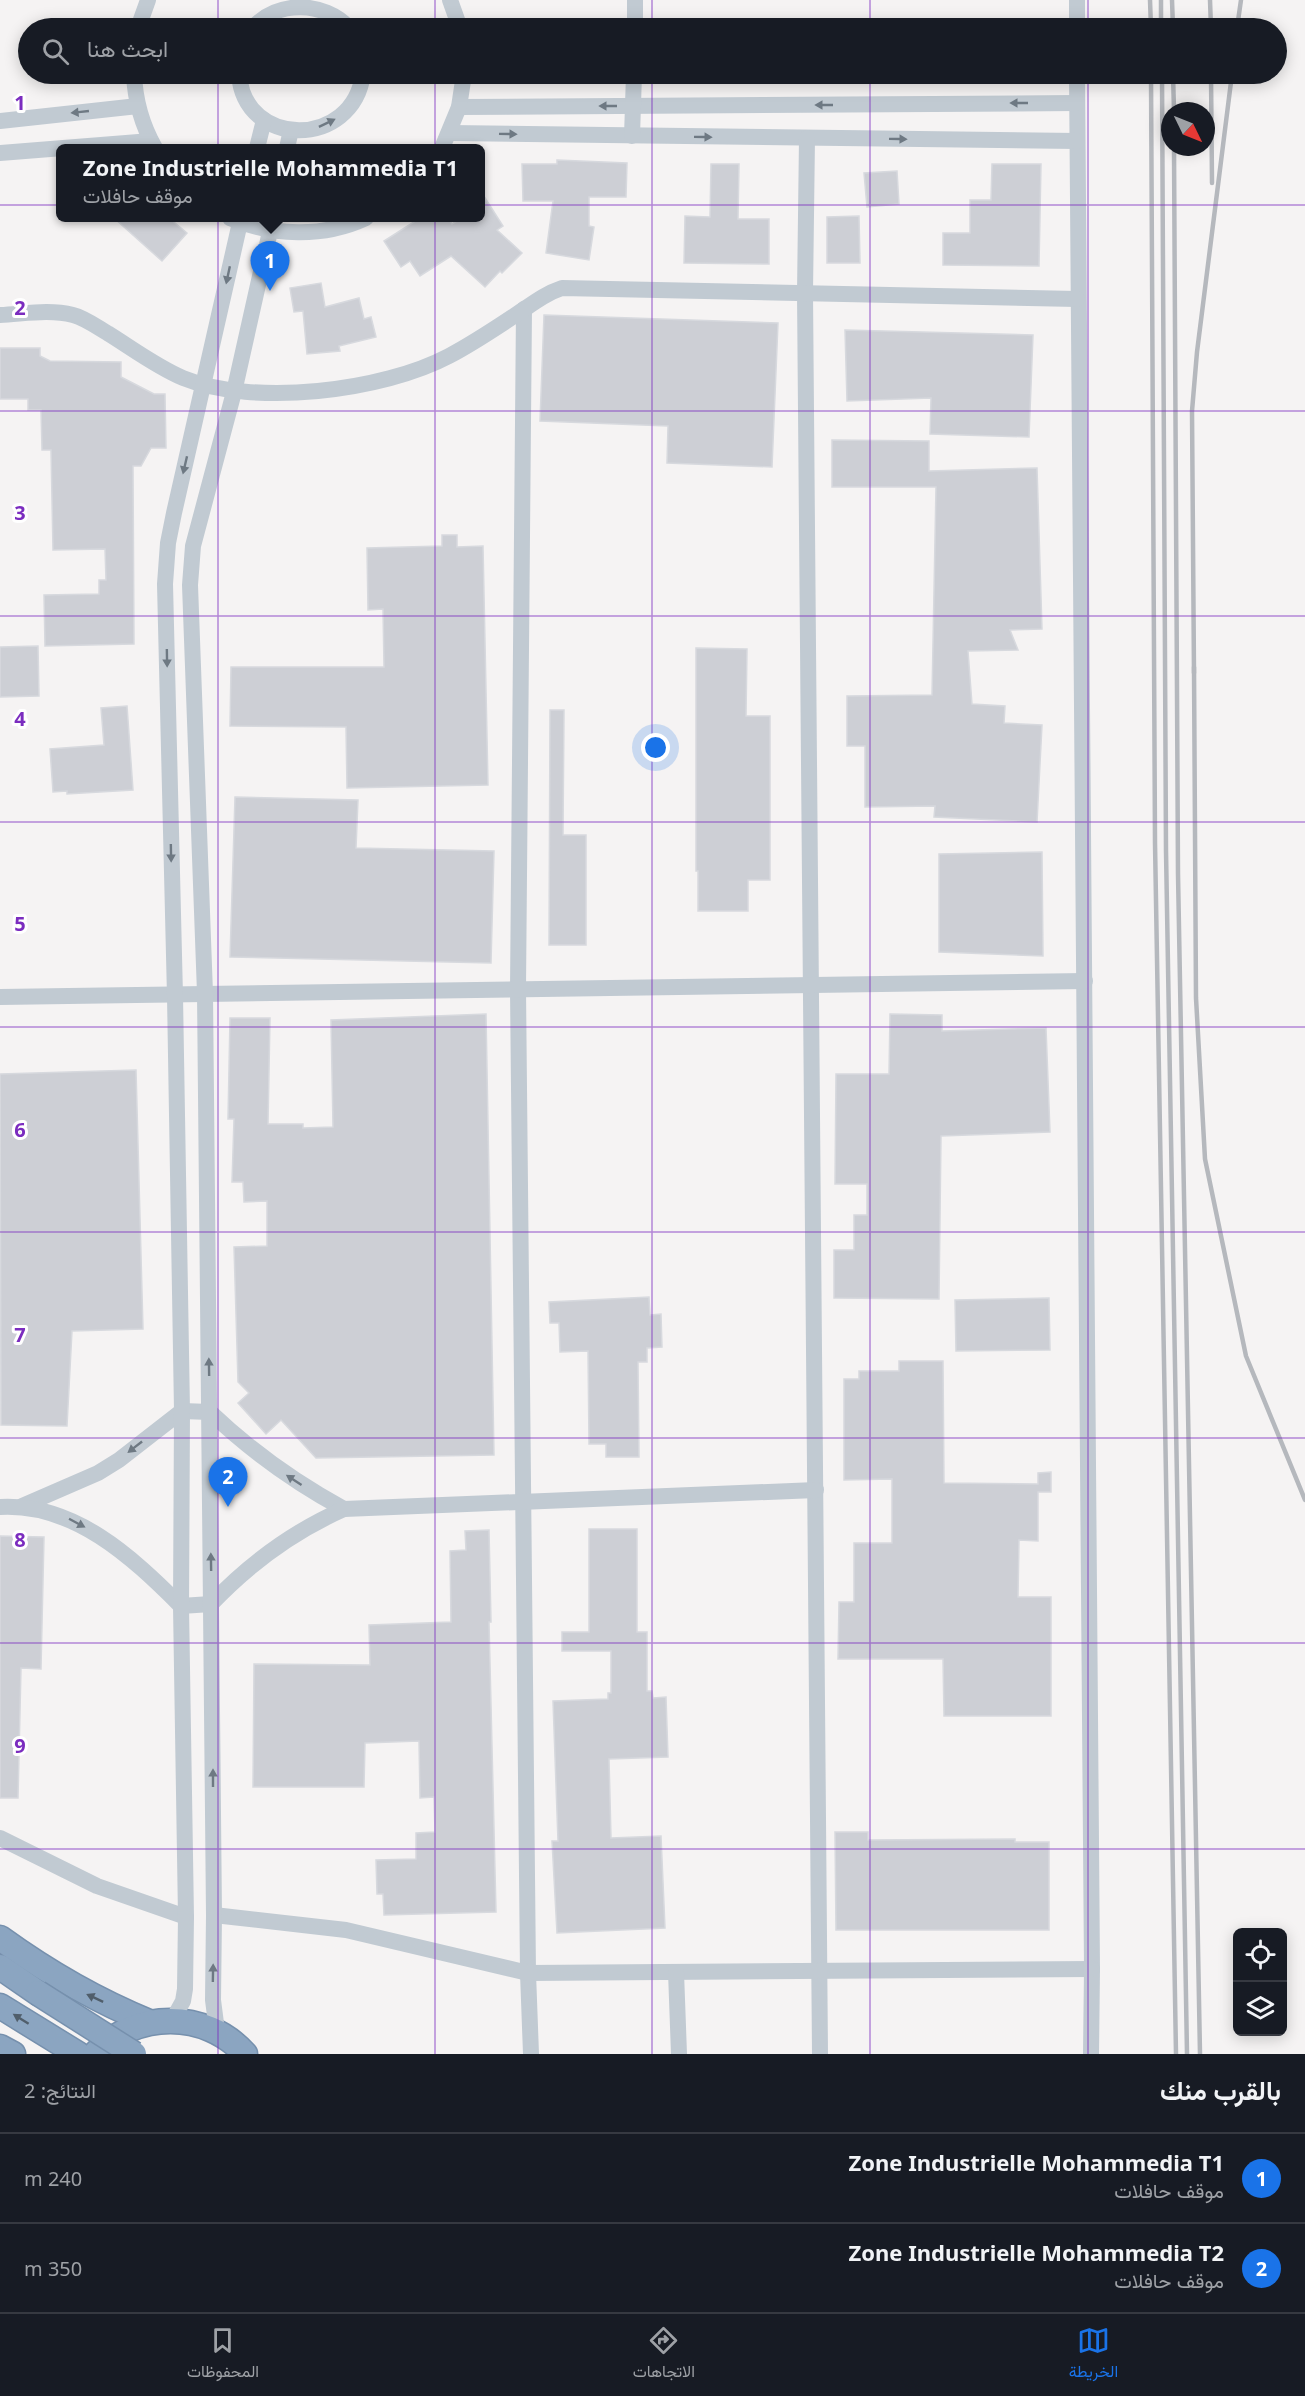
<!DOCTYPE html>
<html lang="ar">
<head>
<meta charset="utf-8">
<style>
  :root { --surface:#171b24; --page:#20242c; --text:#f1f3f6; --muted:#9ea1a6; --line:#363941; --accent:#1a73e8 }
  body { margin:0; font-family:"Noto Sans",Vazirmatn,sans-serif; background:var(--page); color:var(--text); direction:rtl }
  .controls { position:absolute; right:18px; bottom:18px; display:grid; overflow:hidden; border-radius:9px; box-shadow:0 3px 15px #0003 }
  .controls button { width:54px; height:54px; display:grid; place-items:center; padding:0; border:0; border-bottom:2px solid var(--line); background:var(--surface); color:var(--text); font:30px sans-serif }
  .compass { position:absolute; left:1161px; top:102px; width:54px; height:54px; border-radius:50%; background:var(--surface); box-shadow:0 3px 15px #0003; rotate:133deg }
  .you { position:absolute; left:656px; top:748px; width:21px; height:21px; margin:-15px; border:4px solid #fff; border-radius:50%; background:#1a73e8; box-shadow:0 0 0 9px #1a73e833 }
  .badge { display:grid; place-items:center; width:39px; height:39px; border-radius:50%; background:var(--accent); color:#fff; font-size:20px; font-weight:700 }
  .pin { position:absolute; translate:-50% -50px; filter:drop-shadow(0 2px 3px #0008) }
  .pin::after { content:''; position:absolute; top:32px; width:21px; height:18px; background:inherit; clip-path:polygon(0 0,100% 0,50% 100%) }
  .popup { position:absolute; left:56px; top:144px; width:429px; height:78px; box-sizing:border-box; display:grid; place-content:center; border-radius:9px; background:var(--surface); filter:drop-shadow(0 2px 4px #0005); font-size:20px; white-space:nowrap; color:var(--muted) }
  .popup b { font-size:22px; color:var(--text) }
  .popup::after { content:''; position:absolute; left:50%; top:100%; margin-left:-12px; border:12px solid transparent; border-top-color:var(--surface) }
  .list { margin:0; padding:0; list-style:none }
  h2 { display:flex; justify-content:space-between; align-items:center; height:78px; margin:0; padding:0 24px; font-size:26px }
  h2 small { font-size:20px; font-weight:400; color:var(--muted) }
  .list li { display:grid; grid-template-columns:39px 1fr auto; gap:18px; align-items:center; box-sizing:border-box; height:90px; padding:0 24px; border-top:2px solid var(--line) }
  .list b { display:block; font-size:22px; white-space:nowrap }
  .list p { margin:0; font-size:20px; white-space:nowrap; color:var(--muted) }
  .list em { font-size:20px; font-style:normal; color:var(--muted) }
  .icon { flex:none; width:33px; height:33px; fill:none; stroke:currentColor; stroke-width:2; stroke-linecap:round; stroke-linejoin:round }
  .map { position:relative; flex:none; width:1305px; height:2054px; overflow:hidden; direction:ltr }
  .search { position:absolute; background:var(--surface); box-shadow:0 3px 15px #0003; left:18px; right:18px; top:18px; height:66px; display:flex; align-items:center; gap:15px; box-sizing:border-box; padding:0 21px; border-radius:33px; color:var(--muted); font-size:22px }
  .sheet { height:258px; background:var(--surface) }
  nav { display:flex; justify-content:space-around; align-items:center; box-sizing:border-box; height:84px; border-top:2px solid var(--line); background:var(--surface); font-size:16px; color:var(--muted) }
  nav a { display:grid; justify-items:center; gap:3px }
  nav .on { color:var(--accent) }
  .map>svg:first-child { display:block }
  .building { fill:#cdcfd5; stroke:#d7d9de; stroke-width:1.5 }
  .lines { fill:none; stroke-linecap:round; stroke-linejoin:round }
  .highway-casing { stroke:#7690ad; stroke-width:27 }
  .minor { stroke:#c1cad2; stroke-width:16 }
  .highway { stroke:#8ba5c1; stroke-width:24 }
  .rail { stroke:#b5b8bd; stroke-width:4.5 }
  .highway-bridge-casing { stroke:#7690ad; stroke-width:27; stroke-linecap:butt }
  .highway-bridge { stroke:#8ba5c1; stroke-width:24 }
  .oneway { fill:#6e7983 }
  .oneway2 { fill:#505e6b }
  .grid { fill:none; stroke:#7b2cbf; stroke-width:1.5; stroke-opacity:0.55 }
  .grid-label { font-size:20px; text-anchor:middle; font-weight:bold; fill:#7b2cbf; stroke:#fff; stroke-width:6; stroke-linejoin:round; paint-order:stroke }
</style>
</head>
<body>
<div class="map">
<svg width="1305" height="2054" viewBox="0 0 1305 2054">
  <rect width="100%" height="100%" fill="#f5f3f3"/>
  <g class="building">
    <polygon points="557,160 627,163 626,197 589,197 589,226 594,227 589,260 546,253 553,201 523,201 522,164 557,164"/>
    <polygon points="711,164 739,164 738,219 769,219 769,264 684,263 685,216 710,217"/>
    <polygon points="992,164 1041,164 1039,266 943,265 943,233 970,233 970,200 991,200"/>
    <polygon points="897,171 899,204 867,207 864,173"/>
    <polygon points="480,190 503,226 497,230 522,253 502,273 500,271 485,287 451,256 420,276 410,261 401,267 384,241 420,218 448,218 452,224 462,218 480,218"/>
    <polygon points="859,216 860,263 827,263 827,217"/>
    <polygon points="114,218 169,218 187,233 162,261"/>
    <polygon points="321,283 325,307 359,298 364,319 371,317 376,337 339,346 340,351 307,354 303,311 294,312 290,288"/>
    <polygon points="544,315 778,323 772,467 667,463 668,426 540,421"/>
    <polygon points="845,330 1033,335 1029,437 930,434 931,398 847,401"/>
    <polygon points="0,348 40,348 40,356 50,361 121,362 121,377 154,394 165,394 166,448 151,448 141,466 133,466 134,644 45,646 44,595 99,594 99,580 106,580 105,549 53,550 51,450 42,450 41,410 28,410 28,399 0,399"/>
    <polygon points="832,440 929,441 929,471 1037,468 1042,629 1010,630 1018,650 968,651 972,704 1005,706 1004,723 1042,725 1037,822 934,817 935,806 865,807 865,746 847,746 847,696 932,695 936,487 832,487"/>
    <polygon points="442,535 457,535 457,547 483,546 488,785 347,788 346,727 230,726 231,667 384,667 383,609 368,610 367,548 442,546"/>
    <polygon points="38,646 39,696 0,697 0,647"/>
    <polygon points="696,648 747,649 746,716 770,716 770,880 748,880 748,911 698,911 698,871 696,871"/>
    <polygon points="127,706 133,790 67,794 67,791 53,792 50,749 104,745 101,708"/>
    <polygon points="550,710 564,710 563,835 586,835 586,945 549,945"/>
    <polygon points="235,797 358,800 356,848 494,851 491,963 230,957"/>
    <polygon points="1042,852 1043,956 939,952 939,854"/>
    <polygon points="486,1014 494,1455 316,1458 281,1420 266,1434 238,1403 249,1393 238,1382 234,1247 267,1246 267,1201 244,1202 243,1182 232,1182 234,1119 228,1119 230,1018 270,1018 268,1124 303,1124 303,1128 333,1127 331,1020"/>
    <polygon points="890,1014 942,1015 942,1031 1046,1028 1050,1132 941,1136 939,1299 834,1298 834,1250 854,1250 854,1215 867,1215 867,1184 835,1184 836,1074 889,1074"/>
    <polygon points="136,1070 143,1329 72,1331 67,1426 1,1425 0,1074"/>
    <polygon points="649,1297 650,1315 661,1314 662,1347 647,1348 647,1362 638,1362 639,1457 606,1457 606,1444 589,1444 588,1351 560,1352 559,1323 550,1323 549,1302"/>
    <polygon points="1049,1298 1050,1350 956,1351 955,1300"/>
    <polygon points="899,1361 943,1361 944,1483 1038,1484 1038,1473 1051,1472 1051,1492 1038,1492 1038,1541 1019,1540 1018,1597 1051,1597 1051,1716 944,1716 943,1659 838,1659 839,1602 854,1602 854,1543 892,1543 892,1479 844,1480 844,1379 859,1379 859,1371 899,1371"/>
    <polygon points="589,1529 637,1529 637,1632 647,1632 647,1691 652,1691 653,1698 666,1697 668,1757 609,1759 611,1838 661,1836 665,1928 557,1933 552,1841 558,1841 553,1701 608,1699 608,1693 611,1693 611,1651 562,1651 562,1632 589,1632"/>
    <polygon points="489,1530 491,1622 489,1622 496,1912 384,1915 383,1894 377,1894 376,1860 416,1859 416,1833 435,1832 434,1797 420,1798 419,1741 365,1743 364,1787 253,1787 254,1664 370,1665 369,1625 451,1622 450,1551 466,1550 465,1531"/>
    <polygon points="0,1536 44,1537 41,1669 21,1668 18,1798 0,1798"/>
    <polygon points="835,1832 868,1832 868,1840 1015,1839 1015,1842 1049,1842 1049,1930 836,1930"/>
  </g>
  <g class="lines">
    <g class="highway-casing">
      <g id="highway">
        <path d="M 0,1938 C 47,1972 95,2000 149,2022"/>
        <polyline points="0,1967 38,1993"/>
        <polyline points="0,2006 78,2054"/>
        <polyline points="0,2047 13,2054"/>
        <path d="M 95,2054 C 135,2010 206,2010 245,2054"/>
      </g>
    </g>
    <g class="minor">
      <polyline points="450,0 460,28"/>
      <polyline points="138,28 148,0"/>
      <path d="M 253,28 C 277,0 324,1 349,28"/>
      <polyline points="635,28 635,0"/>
      <polyline points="1077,28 1077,0"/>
      <path d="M 134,74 C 135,100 142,125 155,148"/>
      <path d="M 239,74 C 244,149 353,149 363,74"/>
      <polyline points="1077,74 1092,1969 1091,2054"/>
      <polyline points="459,107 1077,103"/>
      <polyline points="0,121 138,106"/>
      <polyline points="450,133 1077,141"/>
      <polyline points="632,136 634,74"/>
      <polyline points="807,138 805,293 820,2054"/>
      <polyline points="257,148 264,120"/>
      <polyline points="287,148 291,130"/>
      <polyline points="442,148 459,107 464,74"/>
      <polyline points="0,153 151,141"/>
      <path d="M 230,218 C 273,236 323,238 366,218"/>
      <polyline points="524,309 518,989 528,1973 531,2054"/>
      <path d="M 0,315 C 24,314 49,309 73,315 C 85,318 97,327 109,334 C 133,349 157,367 183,378 C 254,407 383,391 449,356 C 474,343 499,326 523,310 C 536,301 547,293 562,288 L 1077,299"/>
      <polyline points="0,997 1085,981"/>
      <path d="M 22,1506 L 98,1473 L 119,1460 L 182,1411 L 210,1412 C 251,1451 294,1482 344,1509"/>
      <path d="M 0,1507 C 74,1503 131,1556 181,1606 L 211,1604 C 250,1563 292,1532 344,1509 L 816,1490"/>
      <polyline points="0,1838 97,1886 186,1917"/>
      <polyline points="214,1915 346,1930 528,1973 1092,1969"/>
      <polyline points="676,1972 679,2054"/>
      <polyline points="172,2021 183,2001 185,1989 186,1917 181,1606 182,1411 175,996 165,584 168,543 174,513 241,218"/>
      <polyline points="217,2031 213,2000 214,1915 205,993 190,585 193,546 234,392 273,218"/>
    </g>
    <use href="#highway" class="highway"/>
    <g class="rail">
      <polyline points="1150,0 1151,28"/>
      <polyline points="1161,0 1161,28"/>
      <polyline points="1172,0 1173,28"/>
      <polyline points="1210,0 1211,28"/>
      <polyline points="1237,28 1241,0"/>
      <polyline points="1151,74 1155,843 1176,2054"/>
      <polyline points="1162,74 1166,851 1187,2054"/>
      <polyline points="1173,74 1174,111"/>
      <polyline points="1211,74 1212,183"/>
      <polyline points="1174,147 1178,874 1200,2054"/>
      <polyline points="1194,667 1196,998 1205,1159 1246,1356 1305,1500"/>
      <polyline points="1194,673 1192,411 1197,352 1232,74"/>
    </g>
    <g class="highway-bridge-casing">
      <polyline id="highway-bridge" points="38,1993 134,2054"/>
    </g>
    <use href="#highway-bridge" class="highway-bridge"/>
  </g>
  <defs><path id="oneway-solid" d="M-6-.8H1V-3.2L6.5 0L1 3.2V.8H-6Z" transform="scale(1.5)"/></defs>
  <g class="oneway">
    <use href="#oneway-solid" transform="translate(1019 103) rotate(180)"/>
    <use href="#oneway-solid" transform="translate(824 105) rotate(180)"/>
    <use href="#oneway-solid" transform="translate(608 106) rotate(180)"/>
    <use href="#oneway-solid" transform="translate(80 112) rotate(174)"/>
    <use href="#oneway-solid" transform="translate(327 123) rotate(-26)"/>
    <use href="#oneway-solid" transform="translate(508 134) rotate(1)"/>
    <use href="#oneway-solid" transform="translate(703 137) rotate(1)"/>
    <use href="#oneway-solid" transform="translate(898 139) rotate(1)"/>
    <use href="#oneway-solid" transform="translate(228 275) rotate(102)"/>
    <use href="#oneway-solid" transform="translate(185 465) rotate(103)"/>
    <use href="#oneway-solid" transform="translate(167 658) rotate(89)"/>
    <use href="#oneway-solid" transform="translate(171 853) rotate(89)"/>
    <use href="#oneway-solid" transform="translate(209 1367) rotate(-91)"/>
    <use href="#oneway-solid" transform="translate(135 1447) rotate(142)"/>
    <use href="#oneway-solid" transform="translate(294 1480) rotate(-147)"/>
    <use href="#oneway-solid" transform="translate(77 1523) rotate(28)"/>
    <use href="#oneway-solid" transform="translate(211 1562) rotate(-91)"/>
    <use href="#oneway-solid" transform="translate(213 1778) rotate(-90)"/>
    <use href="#oneway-solid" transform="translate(213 1973) rotate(-89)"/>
  </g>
  <g class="oneway2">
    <use href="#oneway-solid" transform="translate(95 1998) rotate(-155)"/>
    <use href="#oneway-solid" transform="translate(21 2019) rotate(-148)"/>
  </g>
  <path class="grid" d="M 218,0 L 218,28M 435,0 L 435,28M 652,0 L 652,28M 870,0 L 870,28M 1088,0 L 1088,28M 218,74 L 218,2054M 435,74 L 435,2054M 652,74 L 652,2054M 870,74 L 870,2054M 1088,74 L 1088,2054M 0,205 L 1305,205M 0,411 L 1305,411M 0,616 L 1305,616M 0,822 L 1305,822M 0,1027 L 1305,1027M 0,1232 L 1305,1232M 0,1438 L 1305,1438M 0,1643 L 1305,1643M 0,1849 L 1305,1849"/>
  <g class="grid-label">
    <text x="20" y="110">1</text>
    <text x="20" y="315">2</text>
    <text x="20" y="520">3</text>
    <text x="20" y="726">4</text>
    <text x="20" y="931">5</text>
    <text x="20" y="1137">6</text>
    <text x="20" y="1342">7</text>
    <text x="20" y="1547">8</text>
    <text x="20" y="1753">9</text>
  </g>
</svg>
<div class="controls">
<button><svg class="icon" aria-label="locate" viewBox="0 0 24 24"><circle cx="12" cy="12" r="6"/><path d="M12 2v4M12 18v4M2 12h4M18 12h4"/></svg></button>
<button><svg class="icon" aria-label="layers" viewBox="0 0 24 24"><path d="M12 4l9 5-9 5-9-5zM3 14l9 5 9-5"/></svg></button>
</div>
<svg class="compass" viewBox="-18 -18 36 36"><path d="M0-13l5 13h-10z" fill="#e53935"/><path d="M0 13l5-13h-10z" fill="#9ea1a6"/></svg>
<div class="you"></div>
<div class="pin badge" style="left:270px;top:291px">1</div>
<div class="popup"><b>Zone Industrielle Mohammedia T1</b>موقف حافلات</div>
<div class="pin badge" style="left:228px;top:1507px">2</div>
<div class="search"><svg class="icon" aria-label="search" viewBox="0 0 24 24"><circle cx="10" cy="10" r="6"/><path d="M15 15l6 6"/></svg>ابحث هنا</div>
</div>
<section class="sheet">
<h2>بالقرب منك<small>النتائج: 2</small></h2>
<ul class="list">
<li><span class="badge">1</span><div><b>Zone Industrielle Mohammedia T1</b><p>موقف حافلات</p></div><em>240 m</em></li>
<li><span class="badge">2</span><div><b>Zone Industrielle Mohammedia T2</b><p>موقف حافلات</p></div><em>350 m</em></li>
</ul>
</section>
<nav>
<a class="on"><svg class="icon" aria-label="map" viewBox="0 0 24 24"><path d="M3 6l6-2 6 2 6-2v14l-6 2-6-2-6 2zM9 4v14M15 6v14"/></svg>الخريطة</a>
<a><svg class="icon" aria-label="directions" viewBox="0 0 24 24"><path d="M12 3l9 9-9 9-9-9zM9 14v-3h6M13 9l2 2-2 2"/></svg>الاتجاهات</a>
<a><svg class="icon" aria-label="saved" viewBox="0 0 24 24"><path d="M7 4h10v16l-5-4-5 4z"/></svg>المحفوظات</a>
</nav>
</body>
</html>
